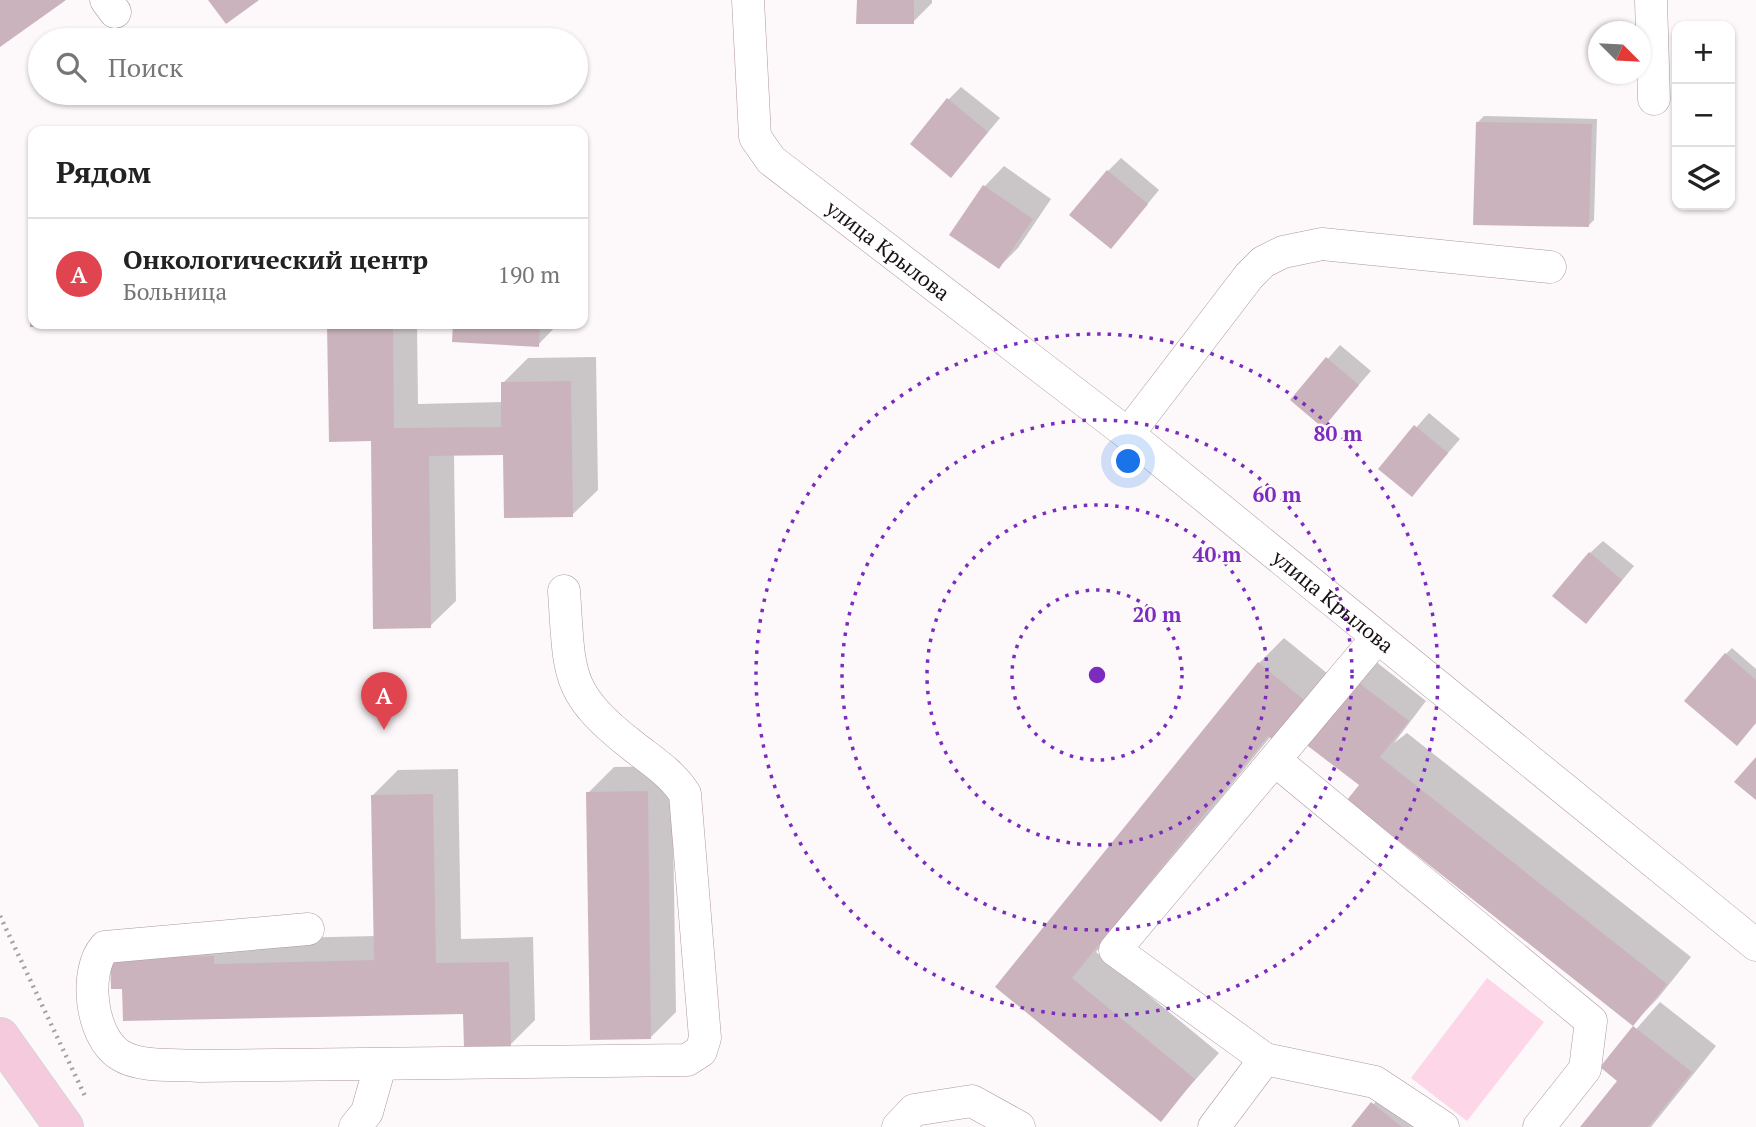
<!DOCTYPE html>
<html lang="ru">
<head>
<meta charset="utf-8">
<style>
  :root { --surface:#fff; --page:#f2f2f2; --text:#222; --muted:#767676; --line:#e0e0e0; --accent:#d93025 }
  body { margin:0; font-family:"PT Serif",serif; background:var(--page); color:var(--text) }
  .controls { position:absolute; right:21px; top:21px; display:grid; overflow:hidden; border-radius:14px; box-shadow:0 2px 5px #0004 }
  .controls button { width:63px; height:63px; display:grid; place-items:center; padding:0; border:0; border-bottom:2px solid var(--line); background:var(--surface); color:var(--text); font:35px sans-serif }
  .compass { position:absolute; left:1588px; top:21px; width:63px; height:63px; border-radius:50%; background:var(--surface); box-shadow:0 2px 5px #0004; rotate:114deg }
  .you { position:absolute; left:1129px; top:462px; width:24px; height:24px; margin:-18px; border:5px solid #fff; border-radius:50%; background:#1a73e8; box-shadow:0 0 0 10px #1a73e833 }
  .badge { display:grid; place-items:center; width:46px; height:46px; border-radius:50%; background:var(--accent); color:#fff; font-size:23px; font-weight:700 }
  .pin { position:absolute; translate:-50% -58px; filter:drop-shadow(0 2px 4px #0008) }
  .pin::after { content:''; position:absolute; top:37px; width:24px; height:21px; background:inherit; clip-path:polygon(0 0,100% 0,50% 100%) }
  .list { margin:0; padding:0; list-style:none }
  h2 { display:flex; justify-content:space-between; align-items:center; height:91px; margin:0; padding:0 28px; font-size:30px }
  h2 small { font-size:23px; font-weight:400; color:var(--muted) }
  .list li { display:grid; grid-template-columns:46px 1fr auto; gap:21px; align-items:center; box-sizing:border-box; height:112px; padding:0 28px; border-top:2px solid var(--line) }
  .list b { display:block; font-size:26px; white-space:nowrap }
  .list p { margin:0; font-size:23px; white-space:nowrap; color:var(--muted) }
  .list em { font-size:23px; font-style:normal; color:var(--muted) }
  .icon { flex:none; width:38px; height:38px; fill:none; stroke:currentColor; stroke-width:2; stroke-linecap:round; stroke-linejoin:round }
  .map { position:relative; flex:none; width:1756px; height:1127px; overflow:hidden }
  .search { position:absolute; background:var(--surface); box-shadow:0 2px 5px #0004; left:28px; top:28px; width:560px; height:77px; display:flex; align-items:center; gap:18px; box-sizing:border-box; padding:0 24px; border-radius:38px; color:var(--muted); font-size:26px }
  .panel { position:absolute; background:var(--surface); box-shadow:0 2px 5px #0004; left:28px; top:126px; width:560px; height:203px; border-radius:14px }
  .map>svg:first-child { display:block }
  .green { fill:#fdd7e7 }
  .shadow { fill:#0003 }
  .building { fill:#cbb3bd }
  .lines { fill:none; stroke-linecap:round; stroke-linejoin:round }
  .minor-casing { stroke:#ae97a0; stroke-width:33 }
  .major-casing { stroke:#d6d4d5; stroke-width:40 }
  .path { stroke:#a6a0a2; stroke-width:4.5; stroke-dasharray:2 5; stroke-linecap:butt }
  .minor { stroke:#fff; stroke-width:32 }
  .major { stroke:#f6cadd; stroke-width:38 }
  .ring { fill:none; stroke:#7b2cbf; stroke-width:3.5; stroke-dasharray:3.5 7 }
  .labels { text-anchor:middle; dominant-baseline:central; stroke-width:5; stroke-linejoin:round; paint-order:stroke }
  .street-label { font-size:21px; fill:#191115; stroke:#fdf8fa }
  .centre { fill:#7b2cbf; stroke:#fdf8fa; stroke-width:3.5 }
  .ring-label { font-size:21px; text-anchor:middle; font-weight:bold; fill:#7b2cbf; stroke:#fdf8fa; stroke-width:5; stroke-linejoin:round; paint-order:stroke }
</style>
</head>
<body>
<div class="map">
<svg width="1756" height="1127" viewBox="0 0 1756 1127">
  <rect width="100%" height="100%" fill="#fdf8fa"/>
  <polygon class="green" points="1487,978 1544,1022 1467,1121 1411,1078"/>
  <g class="shadow">
    <polygon points="858,0 932,0 932,3 913,22"/>
    <polygon points="961,87 1000,118 963,162 948,100"/>
    <polygon points="1484,116 1597,119 1594,220 1588,226 1478,122"/>
    <polygon points="1121,158 1159,190 1123,234 1108,171"/>
    <polygon points="1004,166 1051,199 1018,248 999,267 952,235 985,186"/>
    <polygon points="33,233 33,324 80,325 32,325"/>
    <polygon points="329,324 417,324 418,404 503,402 503,383 528,358 596,357 598,490 572,515 505,453 454,454 456,601 430,626 372,440 331,440"/>
    <polygon points="455,324 558,324 538,345 454,341"/>
    <polygon points="1340,345 1371,371 1323,426 1292,400"/>
    <polygon points="1429,413 1460,439 1424,481 1381,468"/>
    <polygon points="1603,541 1634,566 1598,609 1590,553"/>
    <polygon points="1284,638 1339,683 1271,736 1096,952 1219,1053 1160,1120 997,986 1259,663"/>
    <polygon points="1732,648 1756,669 1756,722 1726,654"/>
    <polygon points="1370,657 1426,701 1394,743 1407,733 1691,957 1658,998 1633,1024 1361,785 1303,740"/>
    <polygon points="672,766 676,1012 651,1037 588,793 614,767"/>
    <polygon points="458,769 461,939 533,937 535,1020 510,1045 465,1012 124,987 112,958 239,939 375,936 373,795 398,770"/>
    <polygon points="1660,1002 1716,1046 1651,1127 1582,1127 1619,1081 1603,1067"/>
    <polygon points="1397,1078 1441,1113 1430,1127 1353,1127"/>
  </g>
  <g class="building">
    <polygon points="0,0 66,0 0,47"/>
    <polygon points="208,0 259,0 226,24"/>
    <polygon points="857,0 914,0 914,24 856,24"/>
    <polygon points="947,98 988,132 951,178 910,144"/>
    <polygon points="1476,122 1592,124 1589,227 1473,225"/>
    <polygon points="1107,170 1148,204 1111,249 1069,215"/>
    <polygon points="983,185 1033,219 999,269 949,235"/>
    <polygon points="30,234 33,234 33,324 81,324 81,326 30,327"/>
    <polygon points="327,324 393,324 394,428 501,427 501,382 571,381 573,517 504,518 503,455 429,456 431,628 373,629 371,441 329,442"/>
    <polygon points="453,324 540,324 539,347 452,342"/>
    <polygon points="1326,357 1359,385 1323,428 1290,400"/>
    <polygon points="1414,425 1448,453 1412,497 1378,469"/>
    <polygon points="1589,552 1622,580 1586,624 1552,596"/>
    <polygon points="1725,653 1756,680 1756,723 1737,746 1684,701"/>
    <polygon points="1258,662 1315,709 1283,748 1268,736 1072,978 1195,1079 1161,1122 995,987"/>
    <polygon points="1350,676 1409,721 1380,757 1667,984 1633,1026 1692,1072 1648,1127 1580,1127 1617,1081 1600,1067 1633,1026 1347,800 1359,785 1300,740"/>
    <polygon points="1756,757 1756,800 1734,782"/>
    <polygon points="648,791 651,1039 590,1040 586,792"/>
    <polygon points="433,794 436,963 509,962 511,1047 464,1048 463,1014 123,1021 122,989 111,989 110,958 214,956 214,964 374,960 371,795"/>
    <polygon points="1371,1102 1402,1127 1351,1127"/>
  </g>
  <g class="lines">
    <g class="minor-casing">
      <g id="minor">
        <polyline points="106,0 115,12"/>
        <path id="s1" d="M 748,0 L 755,137 L 771,160 L 1128,434 L 1756,945"/>
        <polyline points="1651,0 1654,99"/>
        <polyline points="1128,434 1249,276 1263,262 1283,252 1322,244 1550,267"/>
        <polyline points="1276,761 1591,1021 1585,1069 1539,1127"/>
        <path d="M 308,929 L 105,947 C 83,972 91,1037 120,1055 C 140,1068 176,1064 199,1066 L 687,1060 L 701,1051 L 705,1038 L 685,794 C 672,773 652,761 633,746 C 564,692 570,675 564,591"/>
        <polyline points="1265,1059 1375,1082 1443,1127"/>
        <polyline points="355,1127 367,1112 380,1066"/>
        <polyline points="898,1127 914,1110 972,1101 1019,1127"/>
        <polyline points="1214,1127 1265,1059 1115,950 1376,639"/>
      </g>
    </g>
    <g class="major-casing">
      <polyline id="major" points="0,1037 64,1127"/>
    </g>
    <polyline class="path" points="0,916 85,1096"/>
    <use href="#minor" class="minor"/>
    <use href="#major" class="major"/>
  </g>
  <g class="ring">
    <circle cx="1097" cy="675" r="85"/>
    <circle cx="1097" cy="675" r="170"/>
    <circle cx="1097" cy="675" r="255"/>
    <circle cx="1097" cy="675" r="341"/>
  </g>
  <g class="labels">
    <g class="street-label">
      <text stroke="none"><textPath href="#s1" startOffset="313">улица Крылова</textPath></text>
      <text stroke="none"><textPath href="#s1" startOffset="880">улица Крылова</textPath></text>
    </g>
  </g>
  <circle cx="1097" cy="675" r="10" class="centre"/>
  <g class="ring-label">
    <text x="1338" y="441">80 m</text>
    <text x="1277" y="502">60 m</text>
    <text x="1217" y="562">40 m</text>
    <text x="1157" y="622">20 m</text>
  </g>
</svg>
<div class="controls">
<button>+</button>
<button>−</button>
<button><svg class="icon" aria-label="layers" viewBox="0 0 24 24"><path d="M12 4l9 5-9 5-9-5zM3 14l9 5 9-5"/></svg></button>
</div>
<svg class="compass" viewBox="-18 -18 36 36"><path d="M0-13l5 13h-10z" fill="#e53935"/><path d="M0 13l5-13h-10z" fill="#767676"/></svg>
<div class="you"></div>
<div class="pin badge" style="left:384px;top:730px;background:#e0444e">A</div>
<div class="search"><svg class="icon" aria-label="search" viewBox="0 0 24 24"><circle cx="10" cy="10" r="6"/><path d="M15 15l6 6"/></svg>Поиск</div>
<section class="panel">
<h2>Рядом<small></small></h2>
<ul class="list">
<li><span class="badge" style="background:#e0444e">A</span><div><b>Онкологический центр</b><p>Больница</p></div><em>190 m</em></li>
</ul>
</section>
</div>
</body>
</html>
